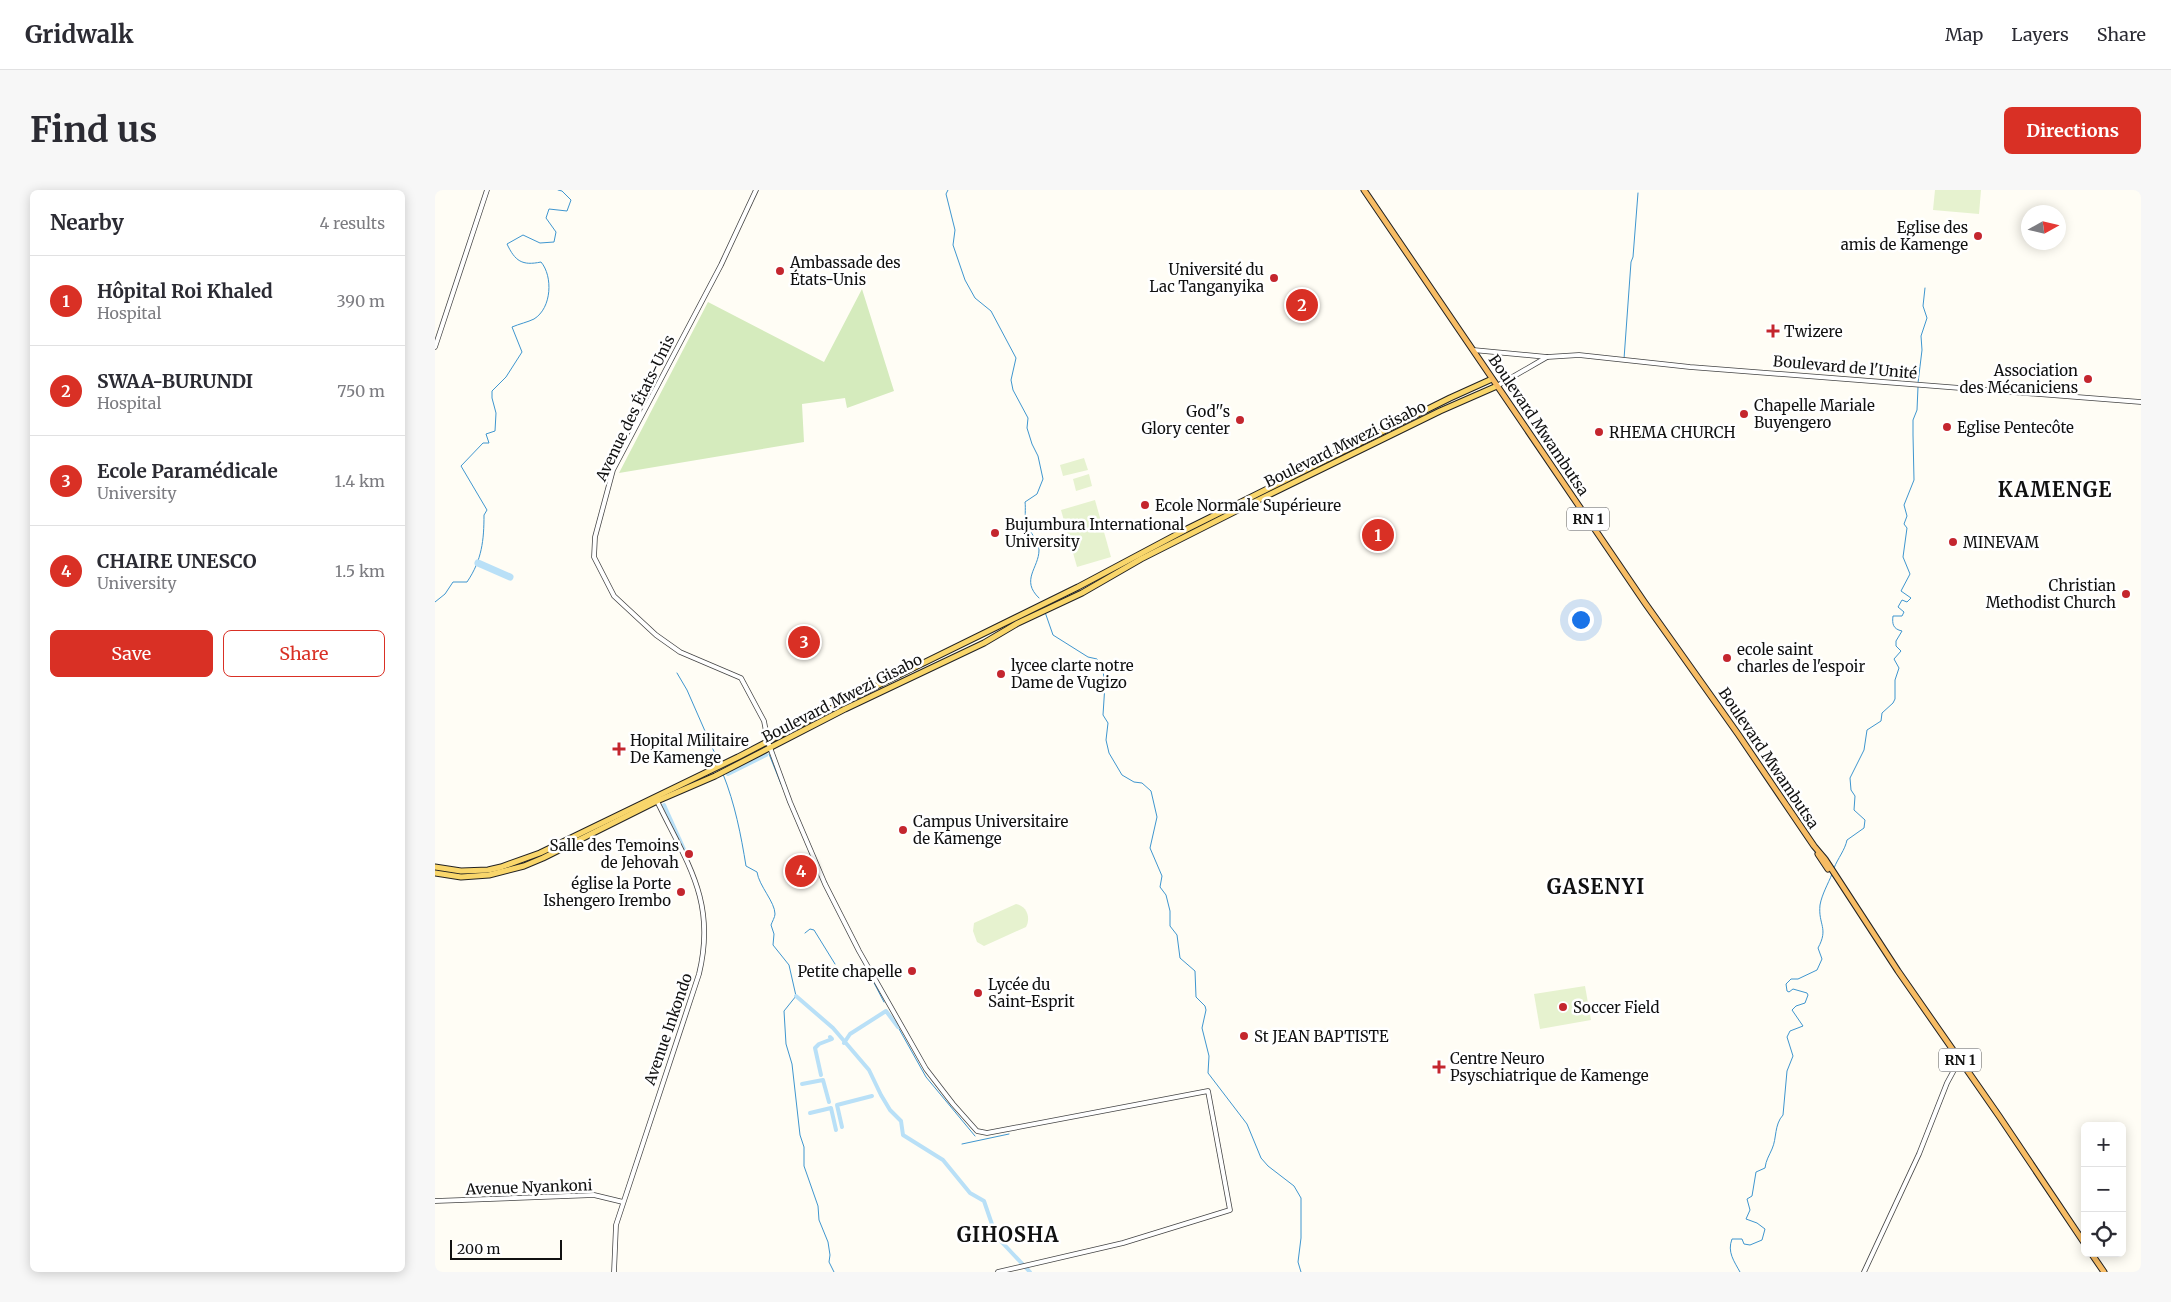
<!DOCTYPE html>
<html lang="en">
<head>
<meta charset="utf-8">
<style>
  :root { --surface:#fff; --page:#f7f7f7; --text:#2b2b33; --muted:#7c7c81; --line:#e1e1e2; --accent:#d93025 }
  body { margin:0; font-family:Merriweather,serif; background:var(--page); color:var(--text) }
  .controls { position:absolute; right:15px; bottom:15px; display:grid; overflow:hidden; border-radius:8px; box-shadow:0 2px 12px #0003 }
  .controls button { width:45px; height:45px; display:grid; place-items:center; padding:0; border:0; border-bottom:1px solid var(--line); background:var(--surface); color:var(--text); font:25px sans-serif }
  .compass { position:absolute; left:1586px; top:15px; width:45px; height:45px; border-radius:50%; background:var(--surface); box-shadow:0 2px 12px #0003; rotate:82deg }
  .scale { position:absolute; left:15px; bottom:12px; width:112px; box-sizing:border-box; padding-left:5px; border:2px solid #111; border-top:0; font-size:14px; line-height:18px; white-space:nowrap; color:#111; -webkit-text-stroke:4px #fff; paint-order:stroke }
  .you { position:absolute; left:1145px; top:429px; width:18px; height:18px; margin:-12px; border:4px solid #fff; border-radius:50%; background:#1a73e8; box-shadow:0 0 0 8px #1a73e833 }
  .badge { display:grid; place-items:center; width:32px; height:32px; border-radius:50%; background:var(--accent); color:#fff; font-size:16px; font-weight:700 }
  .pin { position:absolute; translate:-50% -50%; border:2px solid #fff; box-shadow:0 1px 5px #0006 }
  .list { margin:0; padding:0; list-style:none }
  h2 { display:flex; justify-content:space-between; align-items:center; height:65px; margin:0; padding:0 20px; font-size:21px }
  h2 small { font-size:16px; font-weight:400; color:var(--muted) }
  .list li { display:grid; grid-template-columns:32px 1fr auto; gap:15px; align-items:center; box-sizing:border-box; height:90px; padding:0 20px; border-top:1px solid var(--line) }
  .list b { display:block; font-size:19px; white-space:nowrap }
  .list p { margin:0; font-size:16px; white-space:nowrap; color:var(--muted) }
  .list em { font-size:16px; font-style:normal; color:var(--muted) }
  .actions { display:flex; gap:10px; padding:15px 20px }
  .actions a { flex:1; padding:11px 0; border:1px solid var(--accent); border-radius:8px; text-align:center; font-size:18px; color:var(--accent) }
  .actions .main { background:var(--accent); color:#fff }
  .icon { flex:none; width:28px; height:28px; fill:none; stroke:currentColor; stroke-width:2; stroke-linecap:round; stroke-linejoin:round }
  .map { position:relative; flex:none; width:1706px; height:1082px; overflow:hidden; border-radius:8px }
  header { display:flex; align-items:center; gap:30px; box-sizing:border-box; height:70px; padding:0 25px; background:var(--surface); border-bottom:1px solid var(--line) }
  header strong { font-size:24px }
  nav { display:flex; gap:28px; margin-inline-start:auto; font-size:18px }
  .intro { display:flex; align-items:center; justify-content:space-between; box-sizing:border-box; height:120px; padding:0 30px }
  h1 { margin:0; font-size:35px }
  .button { padding:12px 22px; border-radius:8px; background:var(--accent); color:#fff; font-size:18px; font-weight:700 }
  main { display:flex; gap:30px; padding:0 30px }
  aside { flex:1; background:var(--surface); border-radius:8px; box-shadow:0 2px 12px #0003 }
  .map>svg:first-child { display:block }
  .green { fill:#d5ebbd }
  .pitch { fill:#e6f2cf }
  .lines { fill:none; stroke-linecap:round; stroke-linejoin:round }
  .stream { stroke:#3f96cf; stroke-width:1 }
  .canal { stroke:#b9e0f7; stroke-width:4 }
  .river { stroke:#b9e0f7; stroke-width:7 }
  .tertiary-casing { stroke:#444; stroke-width:5.5 }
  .primary-casing { stroke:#222; stroke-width:7 }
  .trunk-casing { stroke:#222; stroke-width:7 }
  .tertiary { stroke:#fff; stroke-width:4 }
  .primary { stroke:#f9d66b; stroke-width:5 }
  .trunk { stroke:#f7bc64; stroke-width:5 }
  .poi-dot { fill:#c4262e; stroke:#fff; stroke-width:2 }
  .labels { text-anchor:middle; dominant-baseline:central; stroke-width:5; stroke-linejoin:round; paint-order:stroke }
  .shield { fill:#fff; stroke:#585858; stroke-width:1 }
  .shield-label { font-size:14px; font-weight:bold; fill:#111 }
  .poi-label { font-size:15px; fill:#111; stroke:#fff; text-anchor:start }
  .street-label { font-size:15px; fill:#111; stroke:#fff }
  .district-label { font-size:20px; font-weight:bold; letter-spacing:1px; fill:#111; stroke:#fff }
</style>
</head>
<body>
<header>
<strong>Gridwalk</strong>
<nav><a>Map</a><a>Layers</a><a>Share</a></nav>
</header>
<div class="intro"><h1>Find us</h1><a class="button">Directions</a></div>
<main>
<aside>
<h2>Nearby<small>4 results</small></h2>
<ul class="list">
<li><span class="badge">1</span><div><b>Hôpital Roi Khaled</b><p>Hospital</p></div><em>390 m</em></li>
<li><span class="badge">2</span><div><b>SWAA-BURUNDI</b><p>Hospital</p></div><em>750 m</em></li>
<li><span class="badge">3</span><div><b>Ecole Paramédicale</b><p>University</p></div><em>1.4 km</em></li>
<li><span class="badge">4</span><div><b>CHAIRE UNESCO</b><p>University</p></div><em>1.5 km</em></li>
</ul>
<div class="actions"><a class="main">Save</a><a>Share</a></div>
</aside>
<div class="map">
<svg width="1706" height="1082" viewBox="0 0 1706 1082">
  <rect width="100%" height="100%" fill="#fffdf5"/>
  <polygon class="green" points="427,99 459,201 412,218 410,208 367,214 369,252 184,283 273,112 389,172"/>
  <g class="pitch">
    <polygon points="1500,0 1546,0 1544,24 1498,20"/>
    <polygon points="649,268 653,280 628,286 625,275"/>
    <polygon points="654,284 657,296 641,301 638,289"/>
    <polygon points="660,310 676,367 642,377 626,320"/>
    <path d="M 581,714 C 592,716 596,728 591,737 L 549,756 L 542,752 L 538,741 L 539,733 Z"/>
    <polygon points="1150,796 1156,830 1105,839 1099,804"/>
  </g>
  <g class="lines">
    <g class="stream">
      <path d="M 513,0 L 511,4 L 520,40 L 518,55 L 530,90 L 540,108 L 556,121 L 581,168 L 576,190 L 578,200 L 593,228 L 592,238 L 597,254 L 603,266 L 608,289 L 602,304 L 590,312 C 591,319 589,328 592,335 C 595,343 604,351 604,360 C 604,378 585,390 604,408"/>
      <polyline points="1189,169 1196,72 1198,67 1203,3"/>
      <polyline points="1483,193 1487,160 1486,146 1492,128 1488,116 1490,98"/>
      <path d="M 0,412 L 10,404 L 18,392 L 32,392 C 47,370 49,350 49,325 L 52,320 L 26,276 L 48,253 L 54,253 L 51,244 L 60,241 L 61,223 L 57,208 L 57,201 L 71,187 L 87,162 L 77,137 C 84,134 93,132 99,129 C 117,118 118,86 106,72 C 87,76 80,71 72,54 L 88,45 L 105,53 L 119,52 L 121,42 L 111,28 L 114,19 L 132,21 L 136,10 L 127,1 L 123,0"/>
      <polyline points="610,422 618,445 653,467 662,469 667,475 670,494 668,525 673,533 671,550 674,563 687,585 699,592 707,593 716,601 722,627 715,658 727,686 725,697 731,705 735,721 735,736 742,745 745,768 760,781 761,807 770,816 771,820 767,838 774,866 773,883 812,934 826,968 833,976 859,996 866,1008 866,1048 863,1072 866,1082"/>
      <polyline points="242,483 252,500 284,573"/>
      <polyline points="334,564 346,594"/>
      <path d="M 288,584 C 300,614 306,645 311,676 L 322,682 C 324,696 340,712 340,724 C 340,727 337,732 336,735 L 339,744 L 338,755 L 354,775 L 361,806 L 349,821 L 351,854 L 357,874 L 365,945 L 369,957 L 369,976 L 383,1016 L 384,1030 L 393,1052 L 395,1065 L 394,1072 L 399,1082"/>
      <path d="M 1399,678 C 1403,668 1410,660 1412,650 L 1429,638 L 1430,630 L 1419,620 L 1420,606 L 1416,600 L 1415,588 L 1429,560 L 1432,540 L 1446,531 L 1447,523 L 1458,513 L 1460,509 L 1460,490 L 1464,478 L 1459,469 L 1466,461 L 1461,456 L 1461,451 L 1467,441 C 1458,439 1457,434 1458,426 L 1467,426 L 1469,422 L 1463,417 L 1467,410 L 1472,412 L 1476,408 L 1466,401 L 1475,384 L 1468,367 L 1472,338 L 1469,334 L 1472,326 L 1469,315 L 1479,290 L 1478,245 L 1478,230 L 1482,220 L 1483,197"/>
      <polyline points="394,706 416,749"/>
      <polyline points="370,743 375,739 379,740 400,774"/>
      <polyline points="426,768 449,812"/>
      <polyline points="463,837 491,887 540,946"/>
      <polyline points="527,954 574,944"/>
      <path d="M 1305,1082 C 1299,1071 1292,1062 1297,1049 L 1307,1049 L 1309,1054 L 1315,1055 L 1327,1050 L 1330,1039 L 1322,1033 L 1311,1029 L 1315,1020 L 1312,1009 L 1317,1006 L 1321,982 L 1330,978 C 1331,970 1334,966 1337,959 C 1342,948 1339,935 1348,925 L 1352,881 L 1358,866 L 1352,847 L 1355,841 L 1368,836 L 1357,820 L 1361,816 L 1370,813 L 1373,805 L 1372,803 L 1358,799 L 1354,802 L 1352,801 L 1351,794 L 1356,789 L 1363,789 L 1382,780 L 1387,769 L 1383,758 C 1394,738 1383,735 1385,715 C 1387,704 1393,694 1397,684"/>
    </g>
    <g class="canal">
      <polyline points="293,584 331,565"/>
      <polyline points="229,615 252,666"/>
      <polyline points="361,806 398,838 434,880 446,905 455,920 466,931 468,945 508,970 535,1003 549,1011 561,1046 595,1082"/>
      <polyline points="409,853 415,844 451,821 463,837"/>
      <polyline points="386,885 380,858 384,854 397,849 395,847"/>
      <polyline points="367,894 388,890 394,912"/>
      <polyline points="375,923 396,918 401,940"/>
      <polyline points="407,937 402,915 437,906"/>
    </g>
    <polyline class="river" points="43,373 75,387"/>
    <g class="tertiary-casing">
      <g id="tertiary">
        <polyline points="321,0 286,75 178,280 160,347 159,367 179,406 221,445 245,462 306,488 329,531 333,552 355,612 390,694 424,761 491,879 518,914 542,941 552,943 773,901 795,1020 688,1053 563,1082"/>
        <polyline points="0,157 52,0"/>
        <polyline points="1038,160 1112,167 1144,165 1255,177 1706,212"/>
        <polyline points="1062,196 1112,167"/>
        <polyline points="0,1011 159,1005 188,1012"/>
        <path d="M 179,1082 L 181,1035 L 264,784 C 282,710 251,672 221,609"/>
        <polyline points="1429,1082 1484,964 1512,893 1525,869"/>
      </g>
    </g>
    <g class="primary-casing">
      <g id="primary">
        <polyline points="0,677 26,681 53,680 66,677 105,663 303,567 407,513 643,397 752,339 1015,208 1057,189"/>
        <polyline points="0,683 26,687 54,685 89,676 108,668 222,611 280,586 410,519 549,453 583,433 647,403 706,369 803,320 1005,221 1062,196"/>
      </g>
    </g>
    <g class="trunk-casing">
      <g id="trunk">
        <polyline points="929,0 1210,413 1303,544 1379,656 1390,669 1463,781 1564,926 1650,1054"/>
        <polyline points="1383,664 1393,679"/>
        <polyline points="1656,1063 1669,1082"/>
      </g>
    </g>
    <use href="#tertiary" class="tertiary"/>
    <use href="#primary" class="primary"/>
    <use href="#trunk" class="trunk"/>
  </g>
  <g class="poi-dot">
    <circle cx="1543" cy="46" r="5"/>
    <circle cx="345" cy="81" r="5"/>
    <circle cx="839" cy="88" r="5"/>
    <path d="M1335.5 133.5h5v5h5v5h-5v5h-5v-5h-5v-5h5z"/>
    <circle cx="1653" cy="189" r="5"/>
    <circle cx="1309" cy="224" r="5"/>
    <circle cx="805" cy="230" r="5"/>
    <circle cx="1512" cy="237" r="5"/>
    <circle cx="1164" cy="242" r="5"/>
    <circle cx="710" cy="315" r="5"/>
    <circle cx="560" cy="343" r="5"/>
    <circle cx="1518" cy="352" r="5"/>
    <circle cx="1691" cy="404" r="5"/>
    <circle cx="1292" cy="468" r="5"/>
    <circle cx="566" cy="484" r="5"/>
    <path d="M181.5 551.5h5v5h5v5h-5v5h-5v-5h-5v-5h5z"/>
    <circle cx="468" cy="640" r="5"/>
    <circle cx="254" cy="664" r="5"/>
    <circle cx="246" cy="702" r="5"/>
    <circle cx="477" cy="781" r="5"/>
    <circle cx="543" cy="803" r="5"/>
    <circle cx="1128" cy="817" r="5"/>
    <circle cx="809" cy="846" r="5"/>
    <path d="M1001.5 869.5h5v5h5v5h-5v5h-5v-5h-5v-5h5z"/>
  </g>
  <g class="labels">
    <g class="shield">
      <rect x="1132" y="317.5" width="42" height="23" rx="4"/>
      <rect x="1504" y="858.5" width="42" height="23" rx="4"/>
    </g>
    <g class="shield-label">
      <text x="1153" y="329">RN 1</text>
      <text x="1525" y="870">RN 1</text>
    </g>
    <g class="poi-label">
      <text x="1533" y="37" text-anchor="end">Eglise des<tspan x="1533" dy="17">amis de Kamenge</tspan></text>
      <text x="355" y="72">Ambassade des<tspan x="355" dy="17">États-Unis</tspan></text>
      <text x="829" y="79" text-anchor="end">Université du<tspan x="829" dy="17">Lac Tanganyika</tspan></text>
      <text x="1349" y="141">Twizere</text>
      <text x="1643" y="180" text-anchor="end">Association<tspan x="1643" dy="17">des Mécaniciens</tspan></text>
      <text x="1319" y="215">Chapelle Mariale<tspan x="1319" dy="17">Buyengero</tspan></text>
      <text x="795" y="221" text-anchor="end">God''s<tspan x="795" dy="17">Glory center</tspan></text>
      <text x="1522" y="237">Eglise Pentecôte</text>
      <text x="1174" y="242">RHEMA CHURCH</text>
      <text x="720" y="315">Ecole Normale Supérieure</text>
      <text x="570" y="334">Bujumbura International<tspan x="570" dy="17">University</tspan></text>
      <text x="1528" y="352">MINEVAM</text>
      <text x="1681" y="395" text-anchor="end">Christian<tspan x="1681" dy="17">Methodist Church</tspan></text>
      <text x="1302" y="459">ecole saint<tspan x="1302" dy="17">charles de l'espoir</tspan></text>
      <text x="576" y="475">lycee clarte notre<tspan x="576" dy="17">Dame de Vugizo</tspan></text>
      <text x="195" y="550">Hopital Militaire<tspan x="195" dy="17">De Kamenge</tspan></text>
      <text x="478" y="631">Campus Universitaire<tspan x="478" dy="17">de Kamenge</tspan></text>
      <text x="244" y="655" text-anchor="end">Salle des Temoins<tspan x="244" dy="17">de Jehovah</tspan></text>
      <text x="236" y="693" text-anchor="end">église la Porte<tspan x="236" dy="17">Ishengero Irembo</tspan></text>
      <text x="467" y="781" text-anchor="end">Petite chapelle</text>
      <text x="553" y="794">Lycée du<tspan x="553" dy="17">Saint-Esprit</tspan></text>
      <text x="1138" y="817">Soccer Field</text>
      <text x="819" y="846">St JEAN BAPTISTE</text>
      <text x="1015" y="868">Centre Neuro<tspan x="1015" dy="17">Psyschiatrique de Kamenge</tspan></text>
    </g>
    <g class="street-label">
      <text transform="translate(1410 177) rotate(5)">Boulevard de l'Unité</text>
      <text transform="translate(200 218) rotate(-64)">Avenue des États-Unis</text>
      <text transform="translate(1104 235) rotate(56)">Boulevard Mwambutsa</text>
      <text transform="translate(910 254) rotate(-26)">Boulevard Mwezi Gisabo</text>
      <text transform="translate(407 508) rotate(-27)">Boulevard Mwezi Gisabo</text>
      <text transform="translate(1334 568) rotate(56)">Boulevard Mwambutsa</text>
      <text transform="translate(233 839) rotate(-71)">Avenue Inkondo</text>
      <text transform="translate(94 997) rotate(-2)">Avenue Nyankoni</text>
    </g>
    <g class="district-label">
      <text x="1620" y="299">KAMENGE</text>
      <text x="1161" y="696">GASENYI</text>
      <text x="573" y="1044">GIHOSHA</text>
    </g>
  </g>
</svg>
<div class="controls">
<button>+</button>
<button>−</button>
<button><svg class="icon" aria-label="locate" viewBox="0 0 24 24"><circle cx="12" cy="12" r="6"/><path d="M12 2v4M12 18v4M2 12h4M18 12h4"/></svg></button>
</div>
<svg class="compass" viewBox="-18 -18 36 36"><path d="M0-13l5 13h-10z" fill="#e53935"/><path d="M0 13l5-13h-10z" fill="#7c7c81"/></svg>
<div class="scale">200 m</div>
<div class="you"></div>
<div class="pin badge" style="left:943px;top:345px">1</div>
<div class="pin badge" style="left:867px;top:115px">2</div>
<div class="pin badge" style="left:369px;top:452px">3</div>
<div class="pin badge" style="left:366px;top:681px">4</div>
</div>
</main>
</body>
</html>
